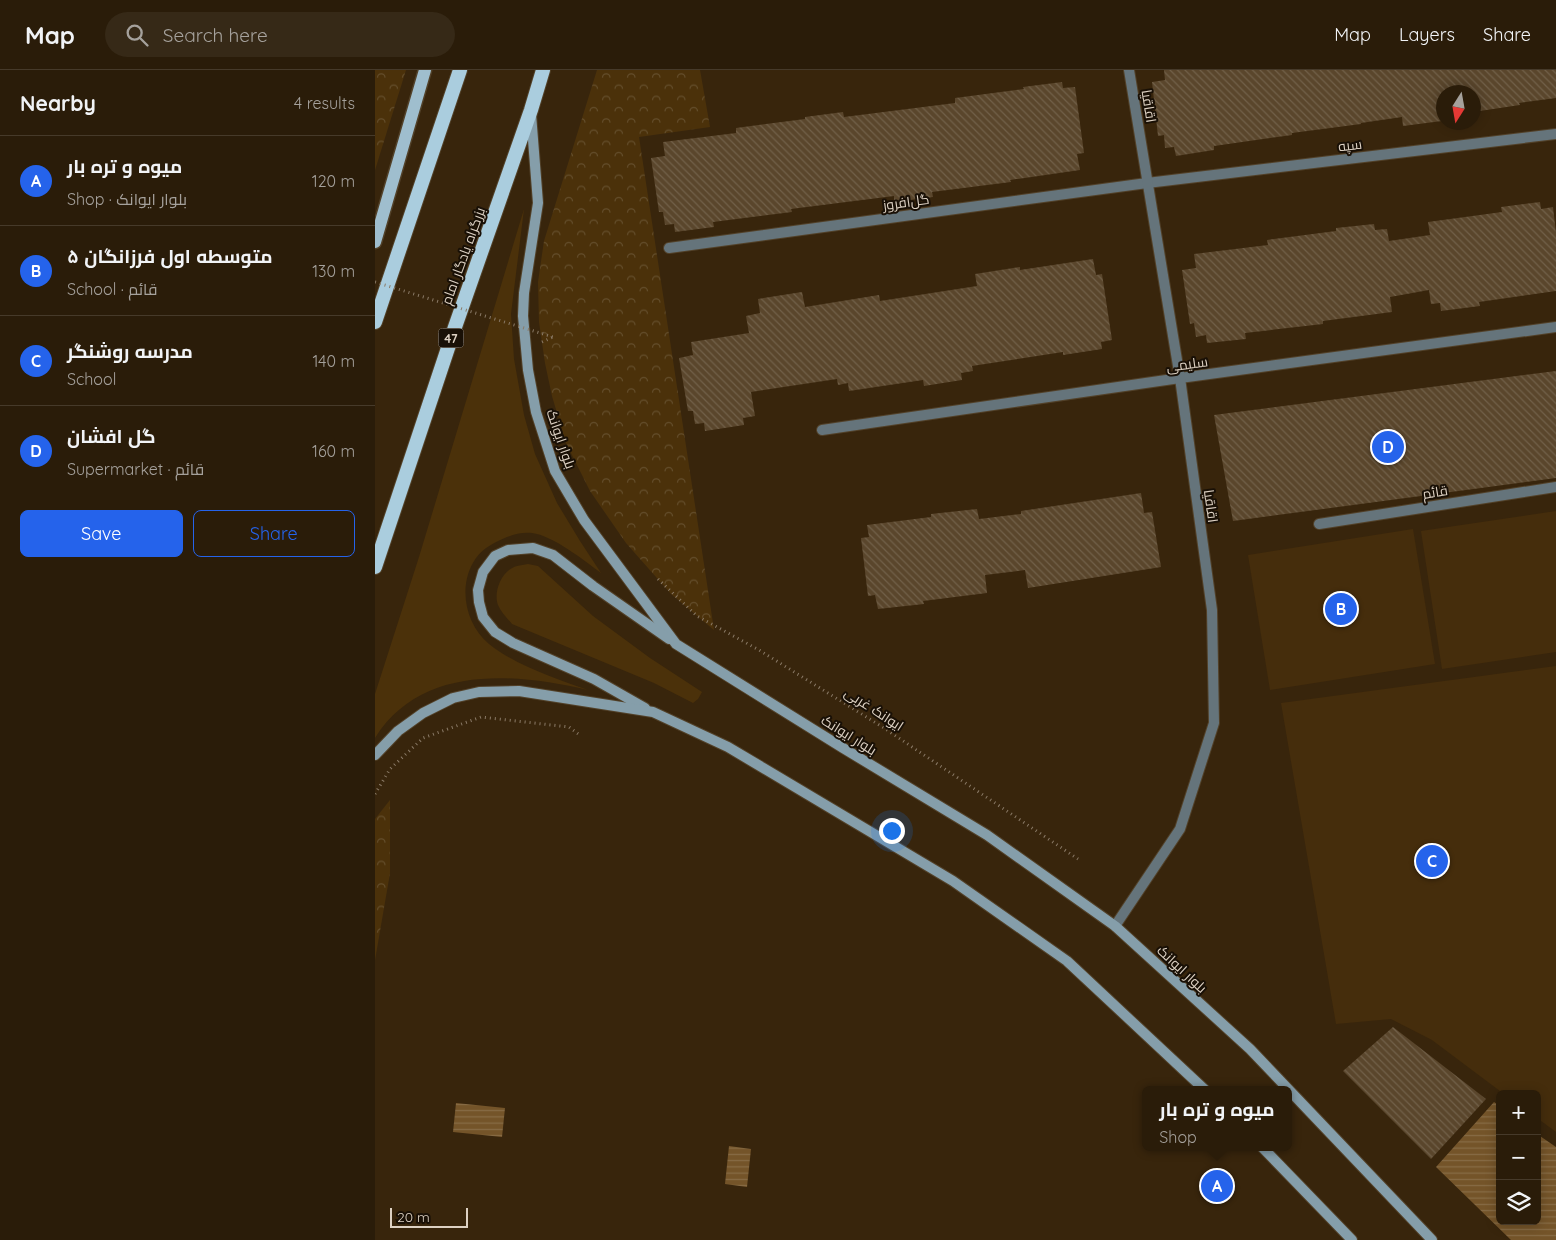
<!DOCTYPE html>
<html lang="en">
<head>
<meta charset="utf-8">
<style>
  :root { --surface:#2a1c09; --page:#362917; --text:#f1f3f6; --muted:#a5a19c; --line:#463a2a; --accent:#2563eb }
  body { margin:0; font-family:Quicksand,Cairo,sans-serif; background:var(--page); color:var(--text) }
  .controls { position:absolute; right:15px; bottom:15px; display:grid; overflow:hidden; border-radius:8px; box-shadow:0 2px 12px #0003 }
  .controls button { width:45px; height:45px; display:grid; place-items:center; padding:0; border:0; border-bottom:1px solid var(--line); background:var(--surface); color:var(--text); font:25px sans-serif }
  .compass { position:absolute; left:1061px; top:15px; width:45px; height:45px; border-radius:50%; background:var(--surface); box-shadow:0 2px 12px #0003; rotate:191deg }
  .scale { position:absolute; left:15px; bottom:12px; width:78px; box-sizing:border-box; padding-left:5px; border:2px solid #ddd1c3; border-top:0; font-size:14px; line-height:18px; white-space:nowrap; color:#ddd1c3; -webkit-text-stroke:4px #191006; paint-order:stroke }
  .you { position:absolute; left:516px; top:760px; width:18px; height:18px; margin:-12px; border:4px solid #fff; border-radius:50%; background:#1a73e8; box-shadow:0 0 0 8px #1a73e833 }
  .badge { display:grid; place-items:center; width:32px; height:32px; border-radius:50%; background:var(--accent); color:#fff; font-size:16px; font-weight:700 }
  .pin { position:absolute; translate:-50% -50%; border:2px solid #fff; box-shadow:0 1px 5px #0006 }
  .popup { position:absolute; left:767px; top:1016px; width:150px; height:65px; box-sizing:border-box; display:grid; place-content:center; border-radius:8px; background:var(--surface); filter:drop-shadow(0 1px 4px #0005); font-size:16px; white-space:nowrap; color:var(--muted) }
  .popup b { font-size:19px; color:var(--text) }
  .popup::after { content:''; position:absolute; left:50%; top:100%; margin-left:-10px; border:10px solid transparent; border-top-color:var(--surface) }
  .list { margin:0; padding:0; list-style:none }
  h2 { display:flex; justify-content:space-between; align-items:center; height:65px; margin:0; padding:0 20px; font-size:21px }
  h2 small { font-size:16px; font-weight:400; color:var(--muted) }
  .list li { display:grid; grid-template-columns:32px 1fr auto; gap:15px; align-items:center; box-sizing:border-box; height:90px; padding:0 20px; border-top:1px solid var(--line) }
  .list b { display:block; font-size:19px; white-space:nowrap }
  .list p { margin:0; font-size:16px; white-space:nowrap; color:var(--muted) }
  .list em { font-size:16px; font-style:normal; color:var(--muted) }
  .actions { display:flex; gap:10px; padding:15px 20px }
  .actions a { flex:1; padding:11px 0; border:1px solid var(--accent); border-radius:8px; text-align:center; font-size:18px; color:var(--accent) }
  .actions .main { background:var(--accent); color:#fff }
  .icon { flex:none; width:28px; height:28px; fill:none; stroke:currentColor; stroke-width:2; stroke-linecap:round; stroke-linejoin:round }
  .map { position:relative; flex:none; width:1181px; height:1170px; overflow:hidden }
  header { display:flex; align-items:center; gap:30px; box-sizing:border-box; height:70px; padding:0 25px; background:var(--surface); border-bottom:1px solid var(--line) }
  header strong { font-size:24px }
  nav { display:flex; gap:28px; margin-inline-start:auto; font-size:18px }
  .search { width:350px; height:45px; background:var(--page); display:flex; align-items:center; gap:12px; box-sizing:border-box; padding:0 18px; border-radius:28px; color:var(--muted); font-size:19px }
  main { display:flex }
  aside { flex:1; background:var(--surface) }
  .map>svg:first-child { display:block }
  .built { fill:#452d0c }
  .grass { fill:#4b310a }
  .park { fill:url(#park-crowns) }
  .water { fill:url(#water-rules) }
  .building { fill:url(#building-back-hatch) }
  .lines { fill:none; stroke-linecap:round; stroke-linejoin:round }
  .minor-casing { stroke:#524129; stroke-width:12 }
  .tertiary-casing { stroke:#524129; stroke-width:12 }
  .secondary-casing { stroke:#524129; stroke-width:12 }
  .primary-casing { stroke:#524129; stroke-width:15 }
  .trunk-casing { stroke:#524129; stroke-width:16 }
  .path { stroke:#8b7b68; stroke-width:3; stroke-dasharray:1 4; stroke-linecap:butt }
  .minor { stroke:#65747b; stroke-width:10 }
  .tertiary { stroke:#65747b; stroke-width:10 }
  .secondary { stroke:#859eaa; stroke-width:10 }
  .primary { stroke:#9fbece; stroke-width:12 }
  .trunk { stroke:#aacdde; stroke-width:14 }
  .path-bridge { stroke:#8b7b68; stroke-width:3; stroke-dasharray:1 4; stroke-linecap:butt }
  .labels { text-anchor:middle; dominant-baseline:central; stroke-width:4; stroke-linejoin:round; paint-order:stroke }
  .shield { fill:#191006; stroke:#a2978a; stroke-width:1 }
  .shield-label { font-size:12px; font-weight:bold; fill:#ddd1c3 }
  .street-label { font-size:14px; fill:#ddd1c3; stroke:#191006 }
</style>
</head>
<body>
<header>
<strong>Map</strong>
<div class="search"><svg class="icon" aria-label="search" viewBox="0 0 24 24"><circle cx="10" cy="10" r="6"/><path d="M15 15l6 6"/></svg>Search here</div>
<nav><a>Map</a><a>Layers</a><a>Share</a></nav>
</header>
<main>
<aside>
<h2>Nearby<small>4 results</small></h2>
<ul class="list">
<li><span class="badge">A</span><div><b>میوه و تره بار</b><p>Shop · بلوار ایوانک</p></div><em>120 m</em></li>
<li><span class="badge">B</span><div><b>متوسطه اول فرزانگان ۵</b><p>School · قائم</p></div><em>130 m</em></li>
<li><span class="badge">C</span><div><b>مدرسه روشنگر</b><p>School</p></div><em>140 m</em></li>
<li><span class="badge">D</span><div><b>گل افشان</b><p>Supermarket · قائم</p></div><em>160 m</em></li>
</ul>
<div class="actions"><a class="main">Save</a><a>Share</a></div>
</aside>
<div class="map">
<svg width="1181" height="1170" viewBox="0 0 1181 1170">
  <defs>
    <pattern id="park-crowns" width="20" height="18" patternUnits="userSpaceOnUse" patternTransform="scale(1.25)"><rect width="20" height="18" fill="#4b310a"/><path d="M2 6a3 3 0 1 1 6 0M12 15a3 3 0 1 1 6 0" fill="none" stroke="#644e2c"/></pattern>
    <pattern id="water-rules" width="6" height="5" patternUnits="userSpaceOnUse" patternTransform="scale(1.25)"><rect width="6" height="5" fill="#745429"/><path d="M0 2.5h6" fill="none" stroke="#876c46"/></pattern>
    <pattern id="building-back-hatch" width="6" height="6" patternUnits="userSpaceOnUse" patternTransform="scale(1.25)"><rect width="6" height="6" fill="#5a462c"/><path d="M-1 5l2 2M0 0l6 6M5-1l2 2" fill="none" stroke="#716049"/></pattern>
  </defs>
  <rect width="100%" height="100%" fill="#38250c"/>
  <g class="built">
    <polygon points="1181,441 1181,582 1067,599 1046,461"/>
    <polygon points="1038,459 1060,594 895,620 873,485"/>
    <polygon points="1181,596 1181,1062 1162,1048 1162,1024 1129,1024 1057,970 1016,949 961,954 906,633"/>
  </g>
  <g class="grass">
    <path d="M 149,139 L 136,244 L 139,289 L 149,345 L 160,384 L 182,433 L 205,471 L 226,503 C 210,491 177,465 157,463 C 148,462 140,464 132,467 C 120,472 108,478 101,488 C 82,515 90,554 114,574 C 140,595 182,609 213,620 C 140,603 46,594 0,668 L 0,624 L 44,487 Z"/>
    <path d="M 153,494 L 163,496 L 218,546 L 275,588 L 327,622 L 323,629 L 318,633 L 279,613 L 137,554 C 132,548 126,542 123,535 C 118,521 127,500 142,496 C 145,495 150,495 153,494 Z"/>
  </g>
  <g class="park">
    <polygon points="0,0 31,0 0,100"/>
    <polygon points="222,0 325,0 335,57 264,67 339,560 296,524 251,473 215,421 191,373 177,326 170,293 164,252 163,212 169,171"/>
    <polygon points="15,730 15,803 0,890 0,749"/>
  </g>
  <g class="water">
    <polygon points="1119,1032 1125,1036 1125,1151 1162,1151 1162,1064 1181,1077 1181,1170 1136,1170 1061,1097"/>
    <polygon points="81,1033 130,1038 127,1067 78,1062"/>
    <polygon points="354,1076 376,1079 372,1117 350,1114"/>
  </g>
  <g class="building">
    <polygon points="789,0 1181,0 1181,28 1144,33 1145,35 1098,42 1098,22 1068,22 1068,46 1066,46 1067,51 1028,56 1027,47 986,53 986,54 917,63 917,65 839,76 839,80 801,86 799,77 790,78 789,65 783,66 777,12 790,10"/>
    <polygon points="687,12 688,18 700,17 709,83 702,84 705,100 635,110 636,112 557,122 558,127 519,132 519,126 416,139 417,142 338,152 339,157 300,162 299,154 290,155 288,142 284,142 276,88 290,86 288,72 361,63 361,58 430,49 430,47 468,42 469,47 580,33 580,28 649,19 648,17"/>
    <polygon points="1165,132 1166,139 1178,137 1181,163 1181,221 1104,232 1105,236 1066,241 1065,233 1056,234 1054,220 1015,227 1017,242 948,251 948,254 870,263 871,269 832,273 831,265 821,267 819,253 815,254 807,200 821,198 819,184 893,175 892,170 961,161 961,158 999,154 1000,160 1012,159 1014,171 1055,165 1053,152 1127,142 1126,137"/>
    <polygon points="718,189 721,205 727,204 737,270 726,272 727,279 688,285 688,282 597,296 598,301 586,303 587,310 549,316 548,310 474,321 473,313 463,315 462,309 376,322 380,346 368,348 369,355 330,361 329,353 320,354 318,341 313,341 304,288 318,285 316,272 374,263 371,246 385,243 383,229 427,222 430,237 504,225 505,231 602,216 600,204 645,197 645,200"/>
    <polygon points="1181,301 1181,408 858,451 839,345"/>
    <polygon points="766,423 769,443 777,442 786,497 653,518 650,500 610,505 612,523 548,531 549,534 503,539 500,525 493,526 486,468 494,467 492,455 556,447 556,444 602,439 604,449 646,444 646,441"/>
    <polygon points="1018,957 1111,1029 1056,1089 968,1001"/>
  </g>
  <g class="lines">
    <g class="minor-casing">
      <g id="minor">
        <polyline points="294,178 772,113 1181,64"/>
        <polyline points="447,360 805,308 1181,257"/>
        <polyline points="944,454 1181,417"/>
      </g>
    </g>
    <g class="tertiary-casing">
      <polyline id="tertiary" points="740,856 805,759 839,653 837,540 805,308 754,0"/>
    </g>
    <g class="secondary-casing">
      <g id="secondary">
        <polyline points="156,44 163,133 149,223 148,246 153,300 161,342 180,401 209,450 301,574 468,678 612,765 740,856 875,979 1057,1170"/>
        <polyline points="270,638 219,609 138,573 120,562 108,547 104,532 103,520 108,502 120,486 133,480 158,478 178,485 218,516 294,569"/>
        <polyline points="0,685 23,661 48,643 78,628 104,622 144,621 278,642 353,677 578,811 692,891 830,1020"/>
        <polyline points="887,1077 977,1170"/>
      </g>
    </g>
    <g class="primary-casing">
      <polyline id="primary" points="0,172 50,0"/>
    </g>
    <g class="trunk-casing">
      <g id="trunk">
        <polyline points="0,252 85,0"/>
        <polyline points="0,497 80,257 156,40 168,0"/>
      </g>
    </g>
    <g class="path">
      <polyline points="167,272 178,267"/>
      <polyline points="283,509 322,546 384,580 509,658 703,789"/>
      <polyline points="0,724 15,699 48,668 106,647 194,657 206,666"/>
    </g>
    <use href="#minor" class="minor"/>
    <use href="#tertiary" class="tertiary"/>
    <use href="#secondary" class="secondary"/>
    <use href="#primary" class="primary"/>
    <use href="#trunk" class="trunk"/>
    <polyline class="path-bridge" points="0,212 178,267"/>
  </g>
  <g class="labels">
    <rect class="shield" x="63.5" y="258.5" width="25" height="19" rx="4"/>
    <g class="shield-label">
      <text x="76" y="268">47</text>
    </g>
    <g class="street-label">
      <text transform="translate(774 36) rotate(81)">اقاقیا</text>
      <text transform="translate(975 75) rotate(-7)">سپه</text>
      <text transform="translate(531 132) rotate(-8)">گل‌افروز</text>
      <text transform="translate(88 186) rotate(-70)">بزرگراه یادگار امام</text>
      <text transform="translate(812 294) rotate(-8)">سلیمی</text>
      <text transform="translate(186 369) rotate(71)">بلوار ایوانک</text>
      <text transform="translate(1060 422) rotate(-9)">قائم</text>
      <text transform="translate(836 436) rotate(82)">اقاقیا</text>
      <text transform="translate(499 639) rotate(33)">ایوانک غربی</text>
      <text transform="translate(474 665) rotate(32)">بلوار ایوانک</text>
      <text transform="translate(807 899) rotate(43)">بلوار ایوانک</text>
    </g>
  </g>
</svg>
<div class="controls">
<button>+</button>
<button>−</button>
<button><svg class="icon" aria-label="layers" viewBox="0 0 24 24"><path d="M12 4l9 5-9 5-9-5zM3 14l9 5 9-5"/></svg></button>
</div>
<svg class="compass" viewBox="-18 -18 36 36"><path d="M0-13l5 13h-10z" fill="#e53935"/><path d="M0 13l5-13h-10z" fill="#a5a19c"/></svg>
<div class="scale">20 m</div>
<div class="you"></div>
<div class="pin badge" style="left:842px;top:1116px">A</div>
<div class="popup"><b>میوه و تره بار</b>Shop</div>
<div class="pin badge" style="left:966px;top:539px">B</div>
<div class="pin badge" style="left:1057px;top:791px">C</div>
<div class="pin badge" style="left:1013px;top:377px">D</div>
</div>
</main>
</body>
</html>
